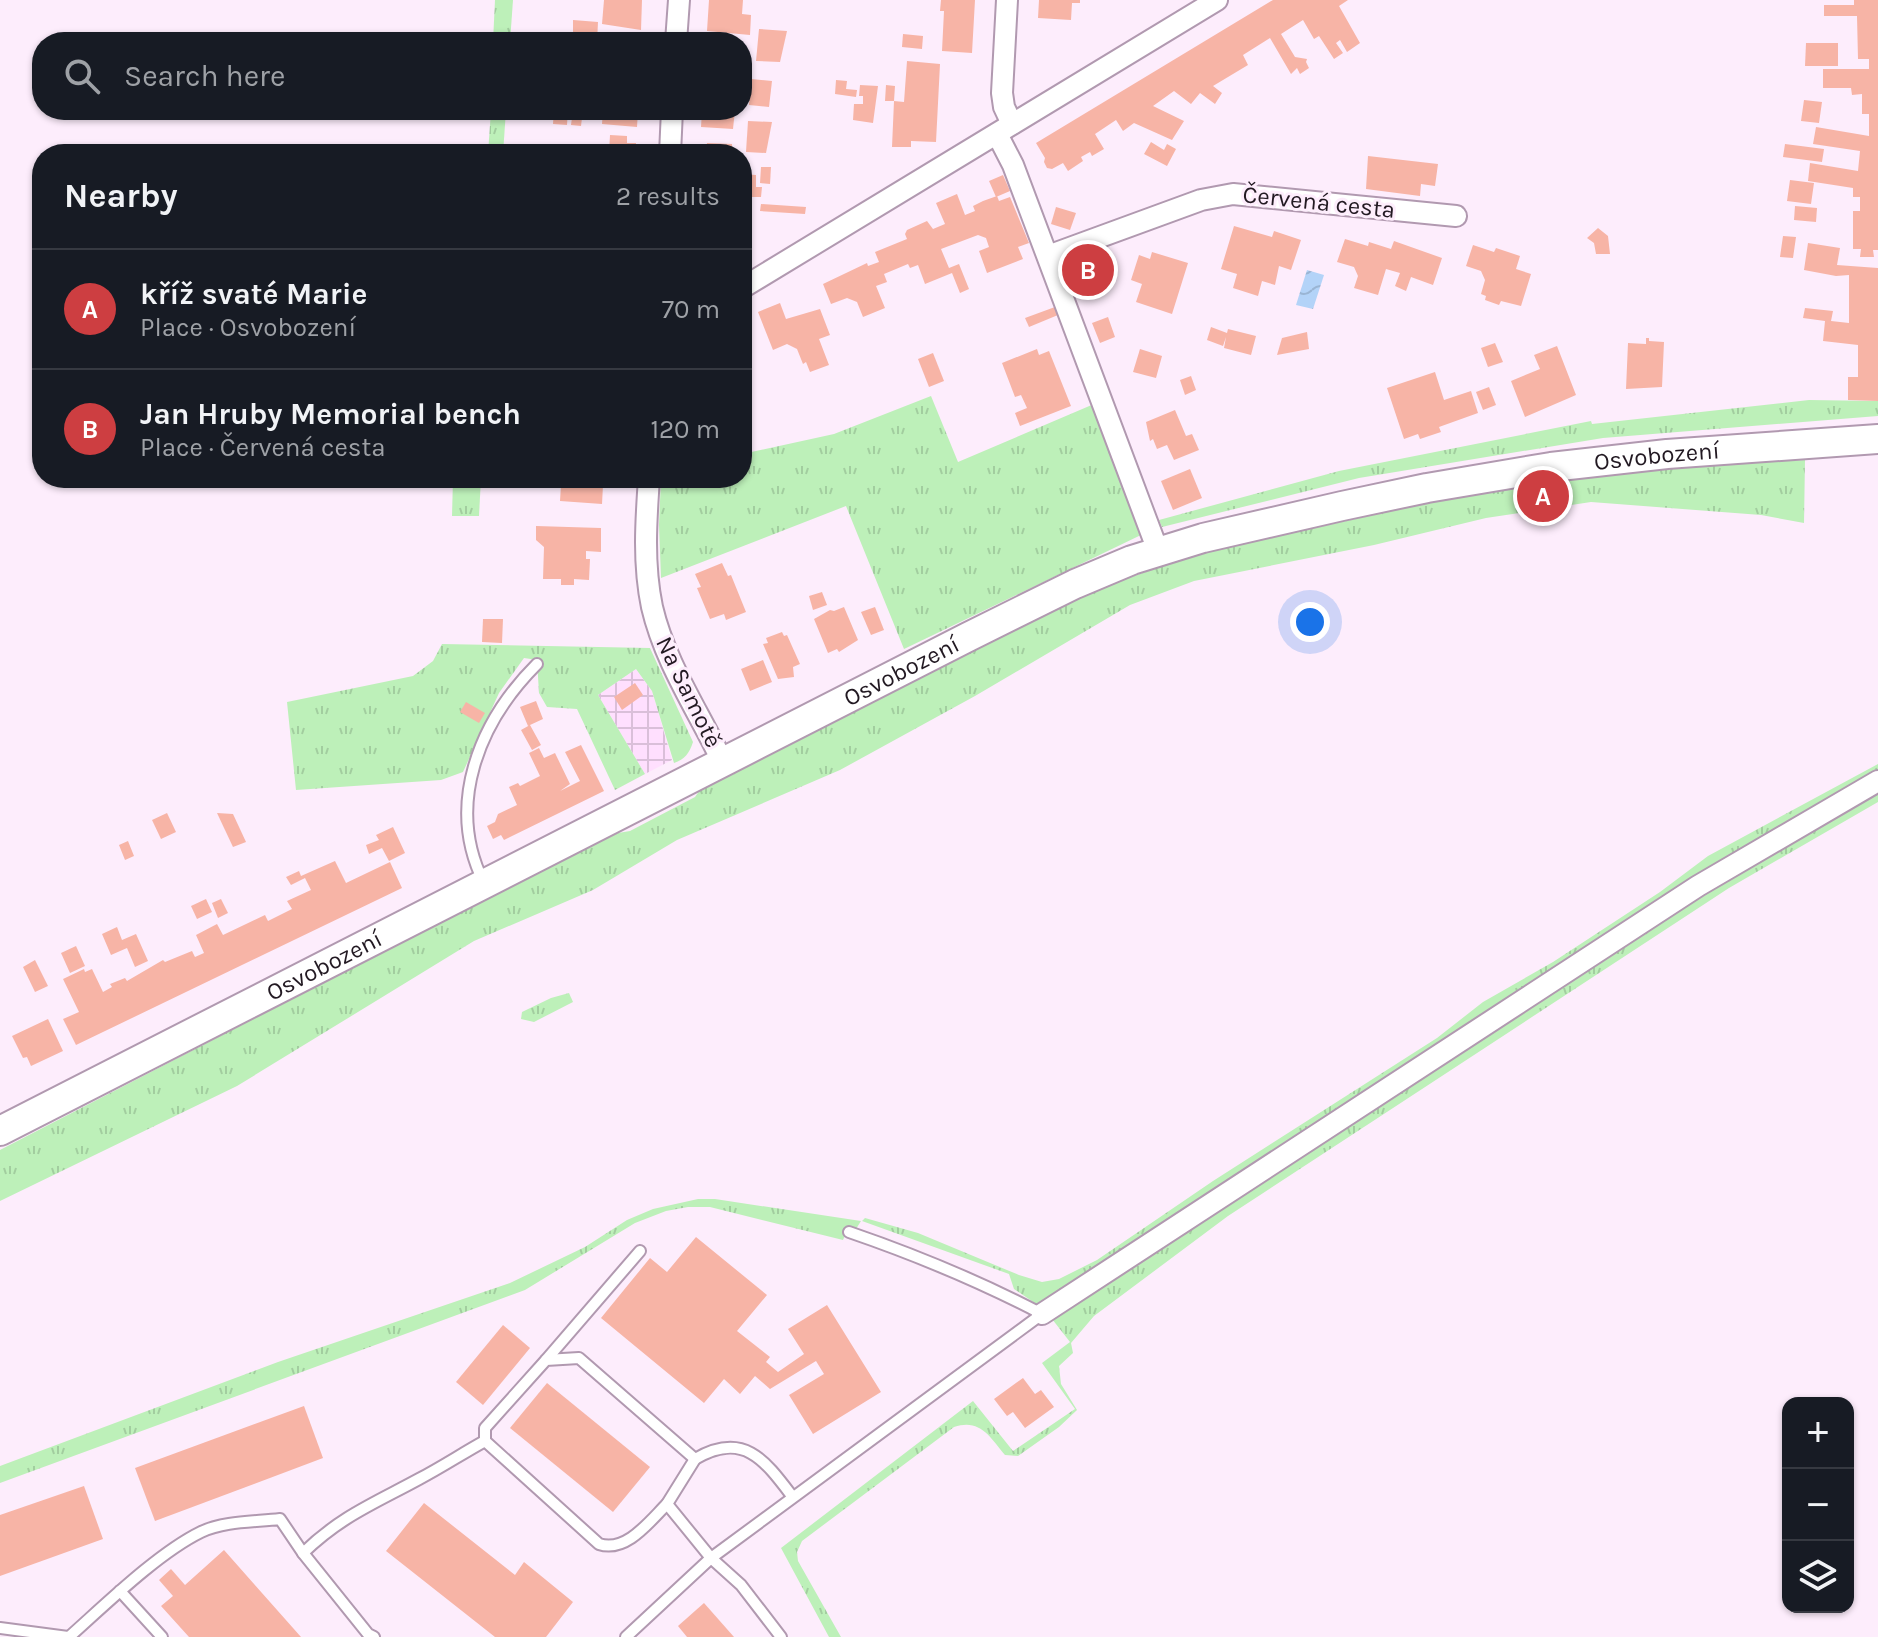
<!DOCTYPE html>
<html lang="en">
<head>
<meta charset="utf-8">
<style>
  :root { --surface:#171b24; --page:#242831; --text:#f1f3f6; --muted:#9ea1a6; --line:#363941; --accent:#cd3e41 }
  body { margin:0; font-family:Karla,sans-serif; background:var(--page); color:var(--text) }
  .controls { position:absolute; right:24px; bottom:24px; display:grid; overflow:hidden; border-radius:16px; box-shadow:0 2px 6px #0004 }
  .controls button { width:72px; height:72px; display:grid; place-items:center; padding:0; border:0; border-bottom:2px solid var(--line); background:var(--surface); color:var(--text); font:40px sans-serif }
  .you { position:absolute; left:1310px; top:622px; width:28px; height:28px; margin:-20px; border:6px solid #fff; border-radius:50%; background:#1a73e8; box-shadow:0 0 0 12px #1a73e833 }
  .badge { display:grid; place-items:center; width:52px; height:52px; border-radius:50%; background:var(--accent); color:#fff; font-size:26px; font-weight:700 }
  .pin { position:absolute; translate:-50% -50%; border:4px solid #fff; box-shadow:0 2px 8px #0006 }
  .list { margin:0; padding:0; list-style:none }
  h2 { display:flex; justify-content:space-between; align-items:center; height:104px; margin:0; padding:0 32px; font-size:34px }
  h2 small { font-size:26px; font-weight:400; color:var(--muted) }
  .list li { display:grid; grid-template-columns:52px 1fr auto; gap:24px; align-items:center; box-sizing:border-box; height:120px; padding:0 32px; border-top:2px solid var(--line) }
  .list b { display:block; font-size:30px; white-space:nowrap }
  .list p { margin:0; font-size:26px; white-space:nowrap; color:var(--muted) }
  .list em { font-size:26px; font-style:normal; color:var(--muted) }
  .icon { flex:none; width:44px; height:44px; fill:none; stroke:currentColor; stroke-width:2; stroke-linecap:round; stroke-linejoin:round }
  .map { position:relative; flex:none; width:1878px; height:1637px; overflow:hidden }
  .search { position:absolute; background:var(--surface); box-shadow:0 2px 6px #0004; left:32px; top:32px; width:720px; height:88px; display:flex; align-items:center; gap:20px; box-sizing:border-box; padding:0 28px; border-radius:32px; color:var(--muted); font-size:30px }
  .panel { position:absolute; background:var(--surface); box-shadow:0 2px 6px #0004; left:32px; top:144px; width:720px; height:344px; border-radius:32px }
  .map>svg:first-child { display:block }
  .industrial { fill:url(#industrial-grid) }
  .grass { fill:url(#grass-tufts) }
  .water { fill:url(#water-waves) }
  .building { fill:#f7b4a6 }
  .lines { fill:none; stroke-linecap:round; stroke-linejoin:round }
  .service-casing { stroke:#b199b0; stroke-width:14 }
  .minor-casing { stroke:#b199b0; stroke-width:24 }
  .secondary-casing { stroke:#b199b0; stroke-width:32 }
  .service { stroke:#fff; stroke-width:10 }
  .minor { stroke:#fff; stroke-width:20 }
  .secondary { stroke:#fff; stroke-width:28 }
  .labels { text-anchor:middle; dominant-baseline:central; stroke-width:6; stroke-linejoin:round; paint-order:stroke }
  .street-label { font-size:24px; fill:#221922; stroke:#fdedfc }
</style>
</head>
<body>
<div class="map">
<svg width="1878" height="1637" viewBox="0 0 1878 1637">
  <defs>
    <pattern id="industrial-grid" width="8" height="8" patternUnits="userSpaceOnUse" patternTransform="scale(2)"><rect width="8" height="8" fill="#ffdffe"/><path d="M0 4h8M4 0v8" fill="none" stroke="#dabfd9"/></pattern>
    <pattern id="grass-tufts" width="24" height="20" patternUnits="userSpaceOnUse" patternTransform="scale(2)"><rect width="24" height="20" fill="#bdf0b9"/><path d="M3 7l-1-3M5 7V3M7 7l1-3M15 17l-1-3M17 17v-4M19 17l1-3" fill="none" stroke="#a2cd9f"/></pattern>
    <pattern id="water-waves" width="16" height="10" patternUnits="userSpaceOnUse" patternTransform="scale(2)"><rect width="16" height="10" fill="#b3d3f8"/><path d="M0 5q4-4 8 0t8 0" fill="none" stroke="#9ab5d4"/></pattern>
  </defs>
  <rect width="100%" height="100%" fill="#fdedfc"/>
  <polygon class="industrial" points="636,669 652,691 672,760 645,774 598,695"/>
  <g class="grass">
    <polygon points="495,0 513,0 510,42 493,42"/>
    <polygon points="491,110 506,110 503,154 488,154"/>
    <polygon points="931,396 958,462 1094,404 1141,535 904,649 846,506 661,578 659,525 661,478 742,478 742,454 834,434"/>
    <polygon points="1809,400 1878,401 1878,416 1603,438 1359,478 1162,527 1159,520 1339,471 1591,421 1592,424"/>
    <path d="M 1805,460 L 1804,523 L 1761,515 L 1591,502 L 1486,518 L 1374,545 L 1194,581 L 1130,605 L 975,696 L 840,770 L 677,840 L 593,890 L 474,941 L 237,1086 L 0,1201 L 0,1150 C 206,1044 410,936 618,833 L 630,831 L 695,797 L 702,787 L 1048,612 L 1103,587 L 1196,554 L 1473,493 L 1569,479 L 1705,465 Z"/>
    <polygon points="453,478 481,478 479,516 452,516"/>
    <path d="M 442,644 L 650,648 L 693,742 C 689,754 685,759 674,763 L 652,691 L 636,669 L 598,695 L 645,774 L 615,790 L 577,709 L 547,707 L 539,693 L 537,660 L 524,658 L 499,693 L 463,772 L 441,780 L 296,790 L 287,702 L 413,676 L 433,661 Z"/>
    <path d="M 1878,764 L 1878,802 L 1729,888 L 1228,1216 L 1094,1316 L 1071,1343 L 1073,1353 L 1059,1366 L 1061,1384 L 1077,1410 L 1059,1427 L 1018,1456 L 1005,1455 C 990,1437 980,1418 954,1427 L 802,1541 L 797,1552 L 798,1561 L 841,1637 L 829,1637 L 781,1548 L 973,1401 L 1013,1451 L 1075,1409 L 1042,1363 L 1070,1342 L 1045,1310 L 1014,1289 L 1009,1274 L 862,1221 L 865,1218 L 918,1233 L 1019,1275 L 1042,1282 L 1059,1279 L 1097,1260 L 1213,1181 L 1437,1038 L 1483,1002 L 1553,962 L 1660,892 L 1708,856 Z"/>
    <polygon points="569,993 573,1002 534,1022 521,1019 522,1012 551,998"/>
    <polygon points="698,1199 715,1199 861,1221 856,1229 849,1226 843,1240 710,1207 688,1207 666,1211 635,1223 525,1290 0,1483 0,1466 278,1362 510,1283 585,1247 627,1220 653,1209"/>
  </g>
  <polygon class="water" points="1307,270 1324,275 1313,309 1296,305"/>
  <g class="building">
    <polygon points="604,0 642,0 641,30 602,24"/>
    <polygon points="709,0 743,0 742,14 751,15 750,35 707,31"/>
    <polygon points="941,0 975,0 972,53 942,51 944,11 940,11"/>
    <polygon points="1039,0 1080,0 1080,3 1072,3 1071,20 1038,18"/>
    <polygon points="1273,0 1348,0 1339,6 1360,43 1347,52 1340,40 1336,43 1343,53 1334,59 1319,36 1314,39 1303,20 1281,34 1295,57 1307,59 1306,62 1309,68 1300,74 1297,68 1291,74 1270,38 1243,55 1248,65 1213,86 1222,93 1215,104 1200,93 1191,104 1174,91 1153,106 1184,121 1172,140 1134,123 1123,131 1116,120 1095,134 1104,149 1092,156 1090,152 1081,157 1083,161 1068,171 1063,163 1052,169 1047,168 1044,162 1045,158 1036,143"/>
    <polygon points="1854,0 1878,0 1878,250 1873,250 1874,257 1860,257 1861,249 1853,249 1853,211 1860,211 1860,197 1853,197 1853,188 1808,181 1810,163 1858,171 1860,151 1813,144 1816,127 1869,136 1869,114 1862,114 1862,94 1852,95 1851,88 1823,88 1823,69 1869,69 1869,59 1858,59 1857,16 1824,16 1824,5 1854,5"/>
    <polygon points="573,20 598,22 597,42 573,42"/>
    <polygon points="759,29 787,31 780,62 756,61"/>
    <polygon points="903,34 923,36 922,49 902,47"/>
    <polygon points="1806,43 1838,43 1838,66 1805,66"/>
    <polygon points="907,61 940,64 936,142 911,141 911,147 892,147 894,101 885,101 886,85 895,86 894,101 904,102"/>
    <polygon points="751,79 772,81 769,107 749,105"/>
    <polygon points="836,80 847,81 846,89 857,90 856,97 835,94"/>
    <polygon points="860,85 878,86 873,123 853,120 854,104 863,104 863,96 859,96"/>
    <polygon points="1804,100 1822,102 1819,123 1801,121"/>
    <polygon points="554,110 568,110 567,125 553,124"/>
    <polygon points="573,110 583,110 581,126 571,125"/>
    <polygon points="603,110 638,110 637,127 602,124"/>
    <polygon points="702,110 735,110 733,129 701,127"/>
    <polygon points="748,121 772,122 766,153 746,152"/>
    <polygon points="610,135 627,136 627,143 636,143 635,154 609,154"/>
    <polygon points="1151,142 1164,150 1167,144 1176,149 1167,166 1144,154"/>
    <polygon points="707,143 732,144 732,154 699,154 700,148 706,149"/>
    <polygon points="1785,144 1824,149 1822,162 1783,157"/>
    <polygon points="1368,156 1438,164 1435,186 1421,184 1420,196 1366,189"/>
    <polygon points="761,167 771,167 770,184 760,183"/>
    <polygon points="742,174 756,175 756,187 762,187 761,197 749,197 748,201 742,201"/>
    <polygon points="1003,175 1010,191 996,197 989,181"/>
    <polygon points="1790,180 1814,183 1811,204 1787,201"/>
    <polygon points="957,194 965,215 975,211 973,206 983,201 997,196 999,201 1010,197 1029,243 1018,247 1023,259 987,273 979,251 989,247 986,238 978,235 941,249 949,268 959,264 969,289 960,293 952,273 925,284 918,265 910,268 908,264 884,274 887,282 876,286 885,308 863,317 857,302 847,298 831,304 823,284 867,263 868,266 879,262 875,252 907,239 905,234 907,230 927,221 933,229 945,224 936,203"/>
    <polygon points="761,204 806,207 805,214 760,211"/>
    <polygon points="1795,206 1817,208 1816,222 1794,220"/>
    <polygon points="1056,207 1076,213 1070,230 1051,224"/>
    <polygon points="1234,226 1272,237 1274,231 1301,240 1291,270 1279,266 1275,285 1262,281 1258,296 1233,288 1237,274 1221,269"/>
    <polygon points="1598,228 1608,236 1610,254 1596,254 1594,243 1587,238"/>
    <polygon points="1783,236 1796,237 1793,258 1780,257"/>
    <polygon points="1345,239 1368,246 1369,242 1391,249 1394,241 1442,258 1433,285 1411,277 1406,291 1395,286 1400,273 1386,269 1378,295 1354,288 1358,276 1354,267 1337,262"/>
    <polygon points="1808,243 1840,248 1837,265 1878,268 1878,401 1848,400 1848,377 1858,377 1858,345 1823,341 1825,321 1803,318 1805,308 1833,311 1831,321 1849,323 1849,275 1836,276 1804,270"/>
    <polygon points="1473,245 1494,252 1496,248 1520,256 1516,269 1531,274 1521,306 1501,301 1499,305 1485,300 1486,296 1481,294 1485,280 1481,271 1466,266"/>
    <polygon points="1152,252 1188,263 1172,314 1136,302 1142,284 1131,280 1139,255 1150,259"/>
    <polygon points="780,303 786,319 820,309 830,335 819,339 829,365 810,372 806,362 803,364 797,349 787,344 773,350 758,312"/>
    <polygon points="1055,307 1058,315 1029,327 1025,318"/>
    <polygon points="1108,317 1115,337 1100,343 1092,323"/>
    <polygon points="1211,327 1227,333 1228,329 1256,336 1251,355 1224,348 1226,337 1223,346 1207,340"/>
    <polygon points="1307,332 1309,349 1277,355 1282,338"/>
    <polygon points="1646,338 1649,338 1649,341 1664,342 1662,387 1626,389 1628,343 1646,344"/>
    <polygon points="1495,343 1503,362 1488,367 1481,348"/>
    <polygon points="1557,346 1576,395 1525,417 1511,381 1540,369 1534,355"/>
    <polygon points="1037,349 1039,355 1049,351 1071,406 1020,426 1015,413 1027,408 1021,395 1015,397 1002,363"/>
    <polygon points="1140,349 1162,356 1156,378 1133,372"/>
    <polygon points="933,353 944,381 929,387 918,359"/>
    <polygon points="1435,372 1444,400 1471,391 1478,413 1439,427 1441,432 1420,439 1418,434 1404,439 1387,388"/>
    <polygon points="1191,376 1196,390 1185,395 1180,380"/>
    <polygon points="1489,387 1496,405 1483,410 1476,392"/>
    <polygon points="1175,410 1186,436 1192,434 1199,450 1174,460 1167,445 1157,449 1153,439 1150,441 1146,422"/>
    <polygon points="1190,469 1202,498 1173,510 1161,481"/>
    <polygon points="558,478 600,478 600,485 603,485 602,504 560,501 561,485 558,485"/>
    <polygon points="536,526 601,528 601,552 586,551 586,559 590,559 589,580 574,579 574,585 561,585 561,579 543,579 544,547 536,540"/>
    <polygon points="722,563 728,576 731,575 746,612 726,620 724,614 710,619 697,588 701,587 695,574"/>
    <polygon points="822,592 827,605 813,610 809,596"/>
    <polygon points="844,607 858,640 839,652 837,649 828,653 814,619 830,610 834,611"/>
    <polygon points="875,607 884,630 871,635 861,612"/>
    <polygon points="483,619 503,619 502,643 482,642"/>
    <polygon points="782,632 784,636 787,635 800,664 793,667 794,677 778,679 763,644 768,643 766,638"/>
    <polygon points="763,660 772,682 750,691 741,669"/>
    <polygon points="635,683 643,695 622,710 614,697"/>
    <polygon points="536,701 543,719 530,725 541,745 532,750 521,730 530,725 528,726 520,707"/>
    <polygon points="466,702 485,713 479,723 460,712"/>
    <polygon points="581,745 604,791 504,840 501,835 493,839 487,826 495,822 498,814 517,805 509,787 518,783 520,786 540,776 529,753 539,748 544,758 555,753 570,784 560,791 580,781 565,752"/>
    <polygon points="167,813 176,832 161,839 152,820"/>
    <polygon points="217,813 233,814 246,842 233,847"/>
    <polygon points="393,827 405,853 389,861 382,848 369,854 366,845 379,840 376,835"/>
    <polygon points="128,841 134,856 125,860 119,845"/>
    <polygon points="335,861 346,883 390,862 402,888 76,1045 63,1019 79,1012 63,979 84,969 85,972 92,969 103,992 112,987 110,984 125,978 127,981 163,960 165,962 192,951 195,957 204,953 196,935 217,924 223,935 265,915 268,921 292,909 287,901 311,890 305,878 291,885 286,877 299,871 301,876"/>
    <polygon points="206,899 212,912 197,919 191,906"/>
    <polygon points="221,899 228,913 218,918 212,903"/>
    <polygon points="117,927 122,940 136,934 148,961 135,967 127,948 111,955 102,934"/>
    <polygon points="76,946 85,966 70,973 61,953"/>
    <polygon points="35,960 48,986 35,992 23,967"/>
    <polygon points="48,1019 63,1051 31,1066 27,1057 23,1058 12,1036"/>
    <polygon points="696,1237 767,1295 737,1331 770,1357 766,1362 778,1372 804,1354 788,1329 827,1305 881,1392 813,1434 789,1395 824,1374 816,1361 770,1389 755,1376 740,1394 724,1379 704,1403 601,1318 650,1258 667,1272"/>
    <polygon points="503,1325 530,1348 483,1405 456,1382"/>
    <polygon points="1023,1378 1035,1394 1041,1390 1054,1407 1025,1428 1013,1412 1007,1416 994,1399"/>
    <polygon points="547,1383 650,1467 613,1512 510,1428"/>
    <polygon points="304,1406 323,1458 155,1521 135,1468"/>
    <polygon points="84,1486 103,1539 0,1576 0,1515"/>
    <polygon points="424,1503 515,1575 524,1562 573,1602 546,1637 495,1637 386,1551"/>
    <polygon points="224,1550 301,1637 189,1637 161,1606 173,1596 159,1580 171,1569 185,1585"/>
    <polygon points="704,1603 734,1637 687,1637 678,1626"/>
  </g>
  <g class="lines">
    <g class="service-casing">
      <g id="service">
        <path d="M 484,883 C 445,805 479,722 537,664"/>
        <polyline points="546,1360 640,1251"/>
        <polyline points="695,1459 667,1504 711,1558 741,1585 781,1637"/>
        <path d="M 667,1504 C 649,1522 626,1553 599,1544 L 485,1441 L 485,1428 L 546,1360 L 579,1358 L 695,1459 C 743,1431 764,1459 792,1496"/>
        <path d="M 303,1553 C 341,1516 375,1503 419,1479 C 442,1467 463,1453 485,1441"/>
        <polyline points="120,1591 162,1637"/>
        <polyline points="0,1628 68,1637"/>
        <path d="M 69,1637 C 105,1605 158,1553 201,1532 C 224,1521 254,1522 280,1519 L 303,1553 L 368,1634 L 374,1637"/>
        <path d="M 626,1637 L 711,1558 L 1042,1314 C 979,1281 916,1255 849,1232"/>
      </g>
    </g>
    <g class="minor-casing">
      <g id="minor">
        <polyline points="1007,0 1002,93 1004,107 1012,124"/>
        <polyline points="676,42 679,0"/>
        <polyline points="997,134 1013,165 1158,551"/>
        <polyline points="670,154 672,110"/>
        <polyline points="1048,256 1201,200 1233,194 1456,216"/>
        <polyline points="742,288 1217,0"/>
        <path d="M 649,478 C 646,521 643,564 652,607 C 665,663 699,712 723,763"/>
        <polyline points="1042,1314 1698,886 1878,781"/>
      </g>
    </g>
    <g class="secondary-casing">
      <g id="secondary">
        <path id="s1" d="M 0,1131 L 968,637 L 1075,584 L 1132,560 L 1203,538 L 1342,506 L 1427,488 L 1551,467 L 1667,454 L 1878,439"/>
      </g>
    </g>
    <use href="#service" class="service"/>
    <use href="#minor" class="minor"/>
    <use href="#secondary" class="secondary"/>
  </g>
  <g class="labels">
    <g class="street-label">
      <text transform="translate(1319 202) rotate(6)">Červená cesta</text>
      <text stroke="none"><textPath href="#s1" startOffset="1804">Osvobození</textPath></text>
      <text stroke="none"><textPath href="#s1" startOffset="1012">Osvobození</textPath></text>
      <text transform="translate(689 692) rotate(64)">Na Samotě</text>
      <text stroke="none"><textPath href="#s1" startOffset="364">Osvobození</textPath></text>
    </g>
  </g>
</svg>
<div class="controls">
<button>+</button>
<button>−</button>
<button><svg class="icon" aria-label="layers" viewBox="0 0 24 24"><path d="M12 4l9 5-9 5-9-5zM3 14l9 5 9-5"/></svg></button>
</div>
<div class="you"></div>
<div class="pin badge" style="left:1543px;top:496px">A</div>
<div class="pin badge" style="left:1088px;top:270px">B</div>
<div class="search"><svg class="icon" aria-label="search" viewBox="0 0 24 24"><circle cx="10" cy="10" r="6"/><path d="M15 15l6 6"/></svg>Search here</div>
<section class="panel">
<h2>Nearby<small>2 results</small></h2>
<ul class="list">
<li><span class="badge">A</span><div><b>kříž svaté Marie</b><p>Place · Osvobození</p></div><em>70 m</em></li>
<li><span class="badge">B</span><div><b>Jan Hruby Memorial bench</b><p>Place · Červená cesta</p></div><em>120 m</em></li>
</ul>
</section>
</div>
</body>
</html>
